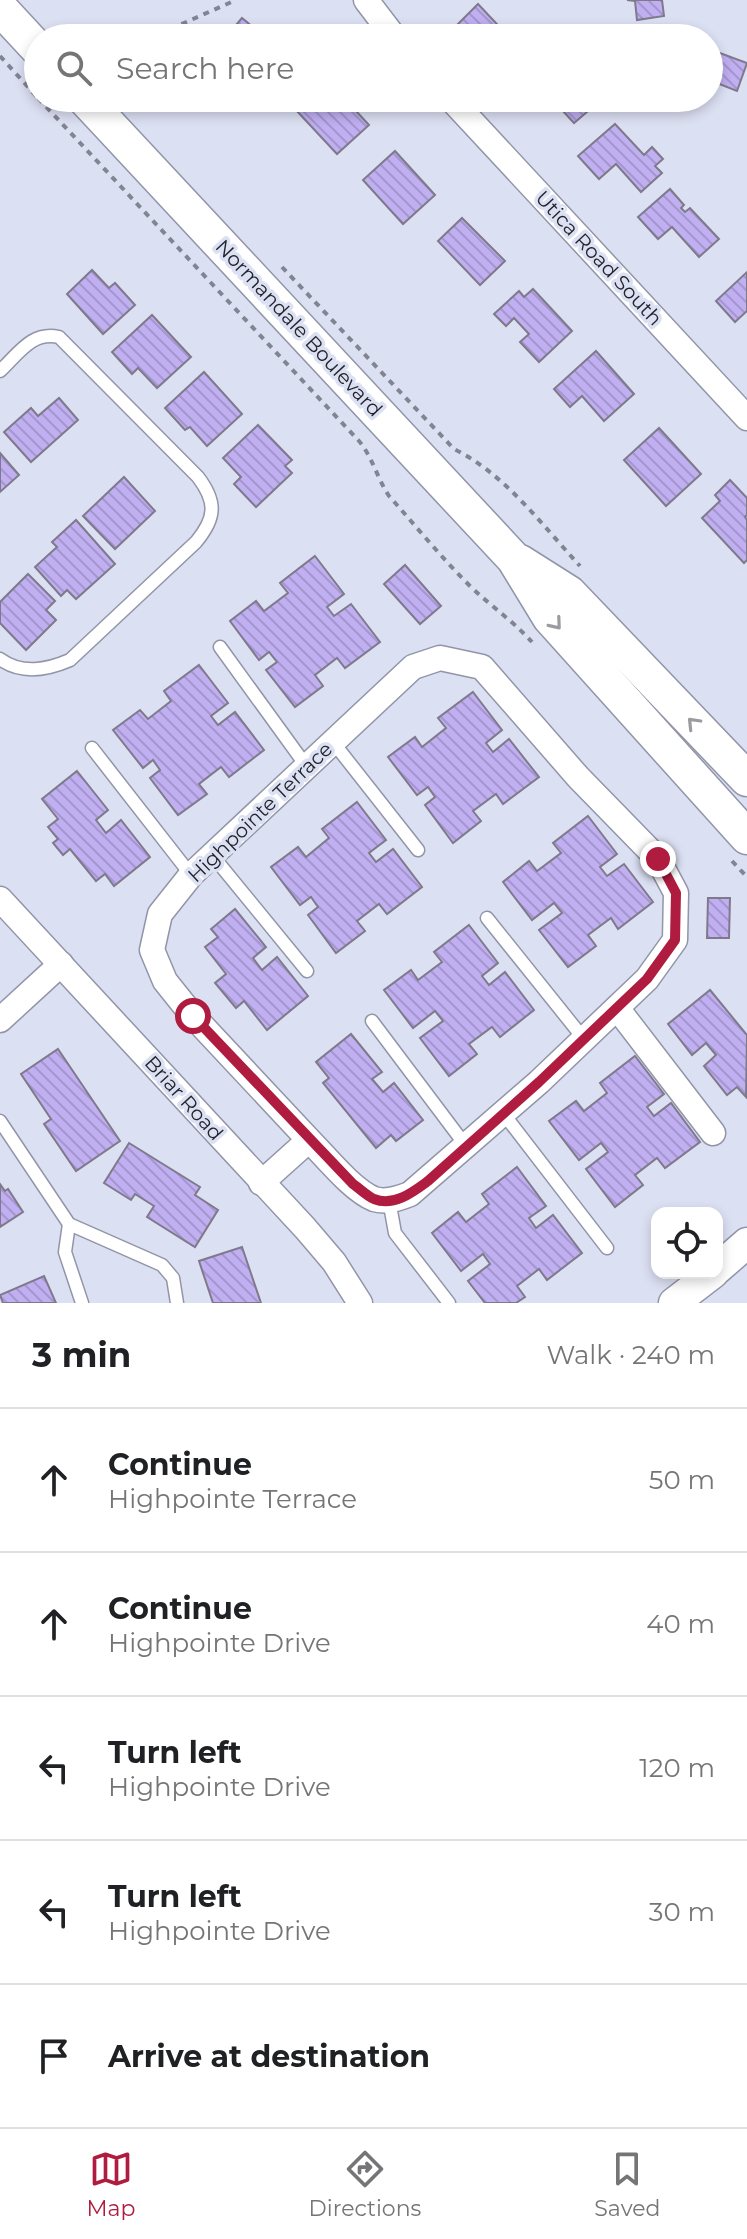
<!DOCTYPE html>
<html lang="en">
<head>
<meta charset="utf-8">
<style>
  :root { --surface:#fff; --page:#f6f6f6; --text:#202124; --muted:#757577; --line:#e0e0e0; --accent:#b01c3f }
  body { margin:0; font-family:Montserrat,sans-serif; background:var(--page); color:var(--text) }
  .controls { position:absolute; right:24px; bottom:24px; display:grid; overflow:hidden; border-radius:16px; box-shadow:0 4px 12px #0003 }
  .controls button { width:72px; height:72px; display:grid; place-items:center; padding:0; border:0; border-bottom:2px solid var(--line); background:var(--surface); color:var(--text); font:40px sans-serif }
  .stop { position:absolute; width:24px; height:24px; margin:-18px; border:6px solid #b01c3f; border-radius:50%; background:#fff }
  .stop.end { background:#b01c3f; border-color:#fff; box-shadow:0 2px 8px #0008 }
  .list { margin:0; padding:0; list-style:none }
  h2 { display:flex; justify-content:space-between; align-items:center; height:104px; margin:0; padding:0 32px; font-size:34px }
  h2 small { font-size:26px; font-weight:400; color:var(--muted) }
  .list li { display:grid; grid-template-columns:52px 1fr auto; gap:24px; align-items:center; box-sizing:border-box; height:144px; padding:0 32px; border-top:2px solid var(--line) }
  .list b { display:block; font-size:30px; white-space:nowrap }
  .list p { margin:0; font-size:26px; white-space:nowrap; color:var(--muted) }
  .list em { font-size:26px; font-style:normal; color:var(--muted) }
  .icon { flex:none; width:44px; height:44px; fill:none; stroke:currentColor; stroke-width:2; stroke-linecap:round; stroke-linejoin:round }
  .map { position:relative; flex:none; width:747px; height:1303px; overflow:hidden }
  .search { position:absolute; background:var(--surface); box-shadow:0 4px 12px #0003; left:24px; right:24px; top:24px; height:88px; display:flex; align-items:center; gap:20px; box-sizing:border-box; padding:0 28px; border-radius:44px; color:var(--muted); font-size:30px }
  .sheet { height:824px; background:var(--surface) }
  nav { display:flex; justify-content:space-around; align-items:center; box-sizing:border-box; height:112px; border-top:2px solid var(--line); background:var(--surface); font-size:22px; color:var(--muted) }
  nav a { display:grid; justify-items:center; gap:4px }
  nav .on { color:var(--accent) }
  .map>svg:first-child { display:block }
  .building { fill:url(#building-back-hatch); stroke:#7e7a8b; stroke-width:2 }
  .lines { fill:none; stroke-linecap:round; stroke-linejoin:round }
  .service-casing { stroke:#9295a7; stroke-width:15 }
  .minor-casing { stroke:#9295a7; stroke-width:27 }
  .tertiary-casing { stroke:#9295a7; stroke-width:33 }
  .secondary-casing { stroke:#9295a7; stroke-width:37 }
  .path { stroke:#828491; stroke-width:4; stroke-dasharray:6 6; stroke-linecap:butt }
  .service { stroke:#fff; stroke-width:12 }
  .minor { stroke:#fff; stroke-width:24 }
  .tertiary { stroke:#fff; stroke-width:30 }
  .secondary { stroke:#fff; stroke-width:34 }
  .oneway { stroke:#9c9ca0 }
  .route { stroke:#b01c3f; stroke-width:10 }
  .labels { text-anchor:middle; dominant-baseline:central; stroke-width:7; stroke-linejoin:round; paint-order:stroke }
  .street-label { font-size:20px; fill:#23242b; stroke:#dce0f3 }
</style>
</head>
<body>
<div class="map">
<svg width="747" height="1303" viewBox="0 0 747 1303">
  <defs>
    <pattern id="building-back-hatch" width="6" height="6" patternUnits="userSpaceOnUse" patternTransform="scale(2)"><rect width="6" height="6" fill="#c0aff1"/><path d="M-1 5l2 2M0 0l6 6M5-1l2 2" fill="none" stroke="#a596cf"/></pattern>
  </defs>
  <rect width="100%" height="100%" fill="#dce0f3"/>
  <g class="building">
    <polygon points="627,0 662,0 664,16 637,20 635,1"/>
    <polygon points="478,4 510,38 470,38 457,25"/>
    <polygon points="242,18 266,38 225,38"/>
    <polygon points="709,49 747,63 737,91 712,81 709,89"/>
    <polygon points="310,98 344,98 369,125 337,154 296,110"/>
    <polygon points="527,98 546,98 535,107"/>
    <polygon points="551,98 587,98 594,106 574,123"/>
    <polygon points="615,124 644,155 652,147 663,159 655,166 662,173 641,192 616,164 599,179 578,156"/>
    <polygon points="395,151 435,195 403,224 363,180"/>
    <polygon points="670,189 684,205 681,208 685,212 690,208 719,239 699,257 672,227 658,239 638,217"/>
    <polygon points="462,218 505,261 480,285 438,241"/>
    <polygon points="92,270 109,288 115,283 135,305 103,334 67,294"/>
    <polygon points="747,272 747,311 735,322 716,301"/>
    <polygon points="533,289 572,331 539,362 520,342 529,334 514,318 506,326 494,314 519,291 524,297"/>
    <polygon points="152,315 191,357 157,388 138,368 132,374 112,352"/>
    <polygon points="596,351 634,394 604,421 582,396 570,407 554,389"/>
    <polygon points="204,372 242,414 207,446 190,427 185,430 165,408"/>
    <polygon points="59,398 78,420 31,462 4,432 31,408 38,416"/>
    <polygon points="258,425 292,460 285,466 292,473 256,507 234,484 241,477 223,458"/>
    <polygon points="659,428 701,474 666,506 624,460"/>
    <polygon points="0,453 19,475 0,492"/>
    <polygon points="124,477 155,511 115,549 83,516"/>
    <polygon points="730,480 747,498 747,515 745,517 747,520 747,560 744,563 702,518 720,501 715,495"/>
    <polygon points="76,520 115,564 76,599 67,590 61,596 35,567 57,547 52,542"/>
    <polygon points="315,556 344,594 327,607 334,616 351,604 380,642 345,668 337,658 315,675 323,686 295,707 266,670 277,662 269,652 259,660 230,621 256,601 264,611 288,593 280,583"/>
    <polygon points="405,565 441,606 420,624 384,584"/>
    <polygon points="28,574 55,601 46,610 56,620 26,650 0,623 0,602"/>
    <polygon points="199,665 228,703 211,716 218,725 235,712 264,750 229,777 221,767 199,784 207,794 178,815 150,778 160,770 153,760 143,768 113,730 140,710 148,719 171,701 164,691"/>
    <polygon points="473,692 502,730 486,743 493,752 509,739 539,777 503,804 496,794 473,811 481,821 453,843 425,805 435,797 428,787 417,795 388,757 415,737 422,747 446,728 438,718"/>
    <polygon points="77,771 108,810 96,820 106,833 121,820 150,857 114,886 105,874 96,881 70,849 63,855 53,843 58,839 48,827 58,819 42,799"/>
    <polygon points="357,802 386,840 369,853 376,862 393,849 422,887 387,914 379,904 357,921 365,931 336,953 308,915 318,907 311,897 300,905 271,867 298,847 306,857 329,838 322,829"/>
    <polygon points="588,816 617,854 600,867 607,876 624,864 653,902 618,929 611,918 588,935 596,946 568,967 539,930 562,913 554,903 532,920 503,882 529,861 537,871 561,853 553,843"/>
    <polygon points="708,898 730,898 729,938 707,938"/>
    <polygon points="235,909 266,947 253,958 262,970 277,957 308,996 267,1030 244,1001 236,1008 215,983 226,974 205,947 218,937 211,929"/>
    <polygon points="469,925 498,963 482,976 489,985 505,972 534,1010 500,1037 492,1027 469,1044 477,1054 449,1076 420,1038 443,1021 435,1011 413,1028 384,990 411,970 418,980 442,962 434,952"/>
    <polygon points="710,990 747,1035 746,1097 737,1087 727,1095 704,1066 716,1055 706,1043 692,1055 668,1024"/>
    <polygon points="351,1034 382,1072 372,1079 383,1092 394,1083 423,1120 396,1141 391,1135 376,1148 323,1083 329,1078 316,1062"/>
    <polygon points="58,1049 120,1141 76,1171 44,1124 51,1119 21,1074"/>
    <polygon points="635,1056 664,1094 647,1107 654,1116 671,1103 700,1142 665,1168 657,1158 635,1175 643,1185 615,1207 586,1169 608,1152 601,1143 579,1160 549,1121 576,1101 584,1111 607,1093 600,1083"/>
    <polygon points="129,1143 200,1187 195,1195 218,1210 195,1247 147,1217 154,1206 135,1194 131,1200 104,1183"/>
    <polygon points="517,1167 546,1206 529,1218 536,1228 553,1215 582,1253 547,1280 539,1269 517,1286 525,1297 516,1303 485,1303 468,1281 490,1264 483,1254 461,1271 432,1233 458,1212 466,1222 489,1204 482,1194"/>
    <polygon points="0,1184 5,1191 8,1189 23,1212 0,1227"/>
    <polygon points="242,1247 261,1303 213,1303 199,1261"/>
    <polygon points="44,1276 56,1303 3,1303 0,1295"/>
  </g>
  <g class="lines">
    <g class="service-casing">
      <g id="service">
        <path d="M 0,371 C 19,353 32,331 59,337 L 198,477 C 217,502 216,518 196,542 L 70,660 C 47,670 22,675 0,659"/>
        <polyline points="220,647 307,767"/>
        <polyline points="333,742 418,850"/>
        <polyline points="92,748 191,875"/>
        <polyline points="212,855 307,971"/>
        <polyline points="487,918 584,1039"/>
        <polyline points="372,1021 466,1146"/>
        <polyline points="503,1113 607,1248"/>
        <polyline points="0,1121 69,1224 162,1265 173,1278 177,1303"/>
        <polyline points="389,1200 395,1233 449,1303"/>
        <polyline points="69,1224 65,1252 82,1303"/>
      </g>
    </g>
    <g class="minor-casing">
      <g id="minor">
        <polyline points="366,0 395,38"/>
        <polyline points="450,98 747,418"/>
        <polyline points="0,899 305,1228 334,1262 360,1303"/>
        <polyline points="617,1008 713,1133"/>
        <polyline points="0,1020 61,964"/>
        <path d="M 261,1183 L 309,1140 C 326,1157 352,1190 374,1199 C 386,1203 400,1198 410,1194 L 539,1082 L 647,979 L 675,940 L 676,893 L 658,859 L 578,777 L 482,667 L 440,658 L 413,667 L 191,875 L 160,914 L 152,950 L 165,981 L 193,1016 L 309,1140"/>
      </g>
    </g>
    <g class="tertiary-casing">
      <g id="tertiary">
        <polyline points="717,1269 747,1243"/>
        <polyline points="674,1303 713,1273"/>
      </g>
    </g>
    <g class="secondary-casing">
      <g id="secondary">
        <polyline points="0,8 38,49"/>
        <polyline points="84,98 514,559 550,618 747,837"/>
        <polyline points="520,562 569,593 747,779"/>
      </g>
    </g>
    <g class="path">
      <polyline points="165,38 166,31 236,0"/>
      <polyline points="0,56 38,98"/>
      <path d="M 38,98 L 359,441 C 373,458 377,478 389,496 C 415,525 440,556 468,584 C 489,605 511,619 532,642"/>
      <path d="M 282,267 L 454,449 C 505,474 542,525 580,566"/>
      <polyline points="732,861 747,877"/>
    </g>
    <use href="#service" class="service"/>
    <use href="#minor" class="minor"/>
    <use href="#tertiary" class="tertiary"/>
    <use href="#secondary" class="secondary"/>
  </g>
  <defs><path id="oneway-chevron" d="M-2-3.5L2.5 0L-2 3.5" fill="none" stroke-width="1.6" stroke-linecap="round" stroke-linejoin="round" transform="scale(2)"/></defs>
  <g class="oneway">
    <use href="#oneway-chevron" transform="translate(556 624) rotate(50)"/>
    <use href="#oneway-chevron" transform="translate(693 723) rotate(-134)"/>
  </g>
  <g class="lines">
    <path class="route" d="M 193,1016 L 353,1184 C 359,1188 367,1196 374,1199 C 394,1207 413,1192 428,1181 L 539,1082 L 647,979 L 675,940 L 676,893 L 658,859"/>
  </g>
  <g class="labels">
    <g class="street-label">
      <text transform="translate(599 258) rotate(47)">Utica Road South</text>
      <text transform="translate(299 328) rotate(47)">Normandale Boulevard</text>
      <text transform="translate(260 812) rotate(-44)">Highpointe Terrace</text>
      <text transform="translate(184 1098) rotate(48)">Briar Road</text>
    </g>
  </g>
</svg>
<div class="controls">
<button><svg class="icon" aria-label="locate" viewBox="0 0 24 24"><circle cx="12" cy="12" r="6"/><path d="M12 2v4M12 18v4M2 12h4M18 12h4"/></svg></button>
</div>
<div class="stop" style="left:193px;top:1016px"></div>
<div class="stop end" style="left:658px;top:859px"></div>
<div class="search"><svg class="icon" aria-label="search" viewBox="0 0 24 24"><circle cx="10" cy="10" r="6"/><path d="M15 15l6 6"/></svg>Search here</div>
</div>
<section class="sheet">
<h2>3 min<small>Walk · 240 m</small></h2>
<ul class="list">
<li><svg class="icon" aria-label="ahead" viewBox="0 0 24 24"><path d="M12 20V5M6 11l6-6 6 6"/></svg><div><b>Continue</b><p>Highpointe Terrace</p></div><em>50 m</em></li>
<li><svg class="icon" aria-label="ahead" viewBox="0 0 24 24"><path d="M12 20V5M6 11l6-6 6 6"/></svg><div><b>Continue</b><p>Highpointe Drive</p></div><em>40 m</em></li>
<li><svg class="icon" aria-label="left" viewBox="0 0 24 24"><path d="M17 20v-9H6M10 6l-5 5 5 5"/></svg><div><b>Turn left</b><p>Highpointe Drive</p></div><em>120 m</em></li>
<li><svg class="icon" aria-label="left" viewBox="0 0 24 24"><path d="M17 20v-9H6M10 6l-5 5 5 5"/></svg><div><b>Turn left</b><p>Highpointe Drive</p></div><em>30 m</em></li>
<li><svg class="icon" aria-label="arrive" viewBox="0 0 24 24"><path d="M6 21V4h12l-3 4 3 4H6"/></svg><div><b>Arrive at destination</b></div></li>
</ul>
</section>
<nav>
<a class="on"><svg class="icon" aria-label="map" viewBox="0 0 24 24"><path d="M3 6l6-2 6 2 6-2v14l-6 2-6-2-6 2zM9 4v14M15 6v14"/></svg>Map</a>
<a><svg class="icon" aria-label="directions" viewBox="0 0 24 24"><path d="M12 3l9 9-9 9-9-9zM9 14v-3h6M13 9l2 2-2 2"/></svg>Directions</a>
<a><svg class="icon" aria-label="saved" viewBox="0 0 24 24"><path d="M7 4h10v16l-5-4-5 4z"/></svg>Saved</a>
</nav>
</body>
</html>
